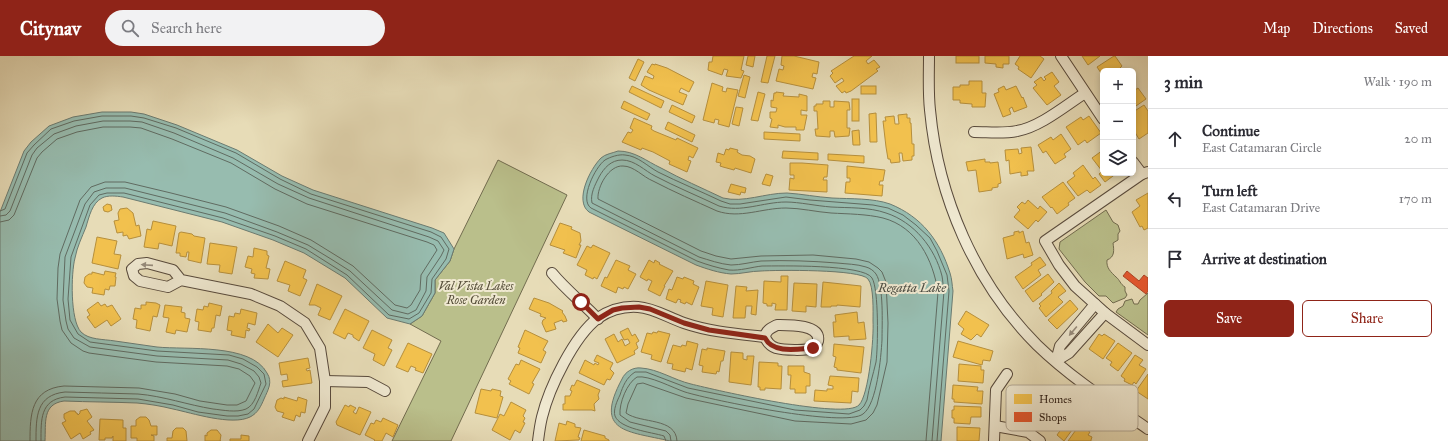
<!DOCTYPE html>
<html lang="en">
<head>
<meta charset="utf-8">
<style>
  :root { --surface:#fff; --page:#f2f2f3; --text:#2b2b33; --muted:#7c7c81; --line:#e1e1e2; --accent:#8f2418 }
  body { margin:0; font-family:"IM FELL Great Primer",serif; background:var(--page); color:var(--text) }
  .controls { position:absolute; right:12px; top:12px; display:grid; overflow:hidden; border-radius:6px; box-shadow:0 2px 6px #0003 }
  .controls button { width:36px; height:36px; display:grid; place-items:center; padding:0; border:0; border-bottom:1px solid var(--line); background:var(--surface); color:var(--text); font:20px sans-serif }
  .stop { position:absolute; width:12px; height:12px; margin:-9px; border:3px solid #8f2418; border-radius:50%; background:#fff }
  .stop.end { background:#8f2418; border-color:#fff; box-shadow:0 1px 4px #0008 }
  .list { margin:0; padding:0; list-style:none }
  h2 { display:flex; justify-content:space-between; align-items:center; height:52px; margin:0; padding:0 16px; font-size:17px }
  h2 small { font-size:13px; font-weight:400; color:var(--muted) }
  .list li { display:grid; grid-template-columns:26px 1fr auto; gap:12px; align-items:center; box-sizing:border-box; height:60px; padding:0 16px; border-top:1px solid var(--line) }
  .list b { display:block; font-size:15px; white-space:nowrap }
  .list p { margin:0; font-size:13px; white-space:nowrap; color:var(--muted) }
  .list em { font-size:13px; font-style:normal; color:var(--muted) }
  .actions { display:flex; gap:8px; padding:12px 16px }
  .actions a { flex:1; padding:9px 0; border:1px solid var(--accent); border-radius:6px; text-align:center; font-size:14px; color:var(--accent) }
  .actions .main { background:var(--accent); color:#fff }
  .icon { flex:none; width:22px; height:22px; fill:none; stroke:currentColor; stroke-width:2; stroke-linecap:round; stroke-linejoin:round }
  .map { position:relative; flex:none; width:1148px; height:385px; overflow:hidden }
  header { display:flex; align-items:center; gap:24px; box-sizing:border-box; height:56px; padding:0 20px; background:var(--accent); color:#fff }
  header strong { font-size:19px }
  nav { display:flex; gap:22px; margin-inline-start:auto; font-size:14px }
  .search { width:280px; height:36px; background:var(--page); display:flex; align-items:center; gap:10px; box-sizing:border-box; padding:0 14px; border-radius:22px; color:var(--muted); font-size:15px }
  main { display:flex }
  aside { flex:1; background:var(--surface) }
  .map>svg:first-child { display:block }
  .green { fill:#babf8b; stroke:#726c4f }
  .water { fill:#97bcaf; stroke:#6b7b71 }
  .homes { fill:#f2c14e; stroke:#b68f3c }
  .shops { fill:#e4572e; stroke:#ac4526 }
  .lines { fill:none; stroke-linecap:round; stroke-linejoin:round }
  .shore { stroke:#606b61; stroke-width:1 }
  .minor-casing { stroke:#584a3c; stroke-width:12 }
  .minor { stroke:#efe8d0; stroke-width:10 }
  .oneway { fill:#968b7b }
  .route { stroke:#8f2418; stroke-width:5 }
  .labels { text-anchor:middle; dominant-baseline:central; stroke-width:4; stroke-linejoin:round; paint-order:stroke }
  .park-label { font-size:12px; font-style:italic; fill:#544c37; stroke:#efe8d0 }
  .water-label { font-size:13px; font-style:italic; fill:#4a4b42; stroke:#efe8d0 }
  .key { fill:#efe8d0; stroke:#b4aa97; stroke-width:1 }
  .key-label { font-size:11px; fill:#291a13 }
</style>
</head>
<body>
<header>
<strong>Citynav</strong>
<div class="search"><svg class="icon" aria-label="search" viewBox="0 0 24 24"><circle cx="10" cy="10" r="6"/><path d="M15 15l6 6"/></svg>Search here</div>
<nav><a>Map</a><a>Directions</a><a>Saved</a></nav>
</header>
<main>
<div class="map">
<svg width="1148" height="385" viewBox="0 0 1148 385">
  <rect width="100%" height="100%" fill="#e7dcb7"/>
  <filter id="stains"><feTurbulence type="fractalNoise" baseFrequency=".005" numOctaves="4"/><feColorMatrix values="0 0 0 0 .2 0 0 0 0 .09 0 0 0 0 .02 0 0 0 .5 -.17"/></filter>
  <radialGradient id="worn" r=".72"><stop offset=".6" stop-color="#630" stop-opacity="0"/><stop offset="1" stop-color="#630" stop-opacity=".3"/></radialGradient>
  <g class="green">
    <polygon points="498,104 567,139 451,385 392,385 441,285 410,268 422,260 435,237 435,224 450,205 454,193"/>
    <path d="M 1106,154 L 1113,166 L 1118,169 L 1120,175 L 1118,178 L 1118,184 L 1113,187 C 1114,194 1115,201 1107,204 C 1106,212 1111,216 1116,221 C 1120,224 1120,228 1125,231 L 1125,235 L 1127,239 L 1125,242 L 1113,247 L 1106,240 L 1099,240 L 1085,226 L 1059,193 L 1060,186 Z"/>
    <polygon points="1148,237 1148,279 1116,256 1118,253 1123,250 1125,245 1132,243 1134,248 1138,248 1140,244"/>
  </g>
  <g class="water">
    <path d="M 102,56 L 131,56 L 144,58 L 177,69 L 237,94 L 282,120 L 313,134 L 432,172 L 444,177 L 454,193 L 450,205 L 435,224 L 435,237 L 422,260 L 410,268 L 387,262 L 345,222 L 304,197 L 273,184 L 222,166 L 123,141 C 116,140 108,139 102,142 C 92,147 89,161 86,171 C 82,181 77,191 75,202 C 71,217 70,264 81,276 C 89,284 103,283 115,285 C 129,287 143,289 157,291 C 186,294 251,287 267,317 C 273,326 268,334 264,343 C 261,350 258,357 250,361 C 232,370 192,357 173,353 C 161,350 149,348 137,347 C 113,346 89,346 64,345 C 42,348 46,367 45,385 L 0,385 L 0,156 L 24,95 L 31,86 L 49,70 L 73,61 Z"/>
    <path d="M 618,95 C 635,95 646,105 661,112 C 681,123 702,132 723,142 C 744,147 765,137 787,137 C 802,138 817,141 832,142 C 851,143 873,142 890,148 C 922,161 940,185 950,217 C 952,223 952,229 953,235 L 941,385 L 670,385 C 628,375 593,377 622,323 C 625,316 633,311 641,312 C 658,313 674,324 691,328 C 715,334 845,364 859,349 C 869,339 874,281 873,265 C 873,256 874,230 868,223 C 861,213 776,214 761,215 C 751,215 741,218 731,218 C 719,217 707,213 696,209 L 589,156 C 574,145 590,113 601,102 C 605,98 613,97 618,95 Z"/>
  </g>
  <g class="homes">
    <polygon points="713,0 744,0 741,14 744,15 741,22 726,20 728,14 724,13 722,19 708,14 709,6 712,6"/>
    <polygon points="748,0 755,0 753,11 746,9"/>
    <polygon points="767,0 775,0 768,27 761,26"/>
    <polygon points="782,0 794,0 819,6 817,18 813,17 812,21 816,22 813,33 776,25 779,13 783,14 784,10 781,9"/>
    <polygon points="854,0 872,0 866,5 868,8 874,4 880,11 876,13 878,15 851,35 846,37 845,35 842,37 836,30 844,25 842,22 835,27 830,20 833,17 831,15"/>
    <rect x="956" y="0" width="23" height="7"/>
    <polygon points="985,0 1009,0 1009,8 1003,8 1003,12 996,11 996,8 985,7"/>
    <polygon points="1020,0 1040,0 1044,3 1031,22 1018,13 1019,11 1015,8"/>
    <polygon points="1082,0 1100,0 1088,9"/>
    <polygon points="1114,0 1115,0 1122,10 1120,12 1122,15 1103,15 1103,18 1102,16 1101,17 1097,11"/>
    <polygon points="638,3 644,6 635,25 629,22"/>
    <polygon points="652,8 655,9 655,8 667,12 694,26 689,36 681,32 679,36 687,39 683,49 649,34 641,29 645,20 653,23 654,20 647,16"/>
    <polygon points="1052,16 1059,26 1054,30 1061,39 1047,49 1033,32 1037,29 1034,26 1041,21 1044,25 1046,23 1044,21"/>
    <polygon points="744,19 750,21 745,42 738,40"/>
    <polygon points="969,25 982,25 982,37 986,37 985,51 972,51 972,48 960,47 960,44 953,44 953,31 960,31 960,29 969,29"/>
    <polygon points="712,27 723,31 722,35 726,36 727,32 738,34 729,71 718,68 719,64 715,63 714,67 703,64"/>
    <polygon points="632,30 664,45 661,52 629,36"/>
    <rect x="861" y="30" width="15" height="8"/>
    <polygon points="1004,30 1006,34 1016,30 1022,42 1023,41 1027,51 1014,56 1012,51 1009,53 1011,58 1003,61 994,38 999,36 998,33"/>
    <polygon points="1133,31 1135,34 1138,32 1146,43 1133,52"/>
    <polygon points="758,36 765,38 758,65 751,64"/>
    <polygon points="776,36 784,37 783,40 799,41 799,38 807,40 807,55 801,54 801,59 807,59 804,74 796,74 796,71 785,71 778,69 778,72 770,71 772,63 770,62 770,56 776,56 777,52 771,51 771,44 773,45 774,37 776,37"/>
    <rect x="852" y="43" width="7" height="22"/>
    <polygon points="624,45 650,58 647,64 621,52"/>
    <polygon points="823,45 830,45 830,51 834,51 834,45 849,46 850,54 847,54 847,72 850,72 849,80 835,81 834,75 830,75 830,81 816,80 815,73 818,73 817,55 814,55 814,50 816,50 816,48 823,48"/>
    <polygon points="672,49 695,60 692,67 669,56"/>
    <polygon points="1144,49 1148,55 1148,77 1139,83 1133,73 1133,71 1135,69 1133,67 1133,56"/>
    <polygon points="736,51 743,52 739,70 732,68"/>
    <polygon points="876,57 877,86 870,86 869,58"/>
    <polygon points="907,58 907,62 910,62 910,67 911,67 912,88 914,88 914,100 912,100 912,104 903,105 902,97 899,97 900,106 891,107 890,103 888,103 886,91 883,65 886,65 885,61 894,60 895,68 899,68 898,59"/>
    <polygon points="1089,60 1101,77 1087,87 1085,84 1078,89 1066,71 1081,61 1083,64"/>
    <polygon points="634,62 652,70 651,73 654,75 676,84 677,82 698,92 693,102 689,100 688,104 691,105 687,116 669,108 670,105 653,96 642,92 641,94 622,86 628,76 631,77 633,74 630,72"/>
    <polygon points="668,66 695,79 692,86 665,73"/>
    <polygon points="859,74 860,89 853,89 852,75"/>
    <polygon points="764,76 800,78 800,85 764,83"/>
    <polygon points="1061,78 1071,93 1064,98 1066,101 1055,108 1046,95 1043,97 1038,89 1051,81 1053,84"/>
    <polygon points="1031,91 1034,115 1027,115 1028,119 1021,120 1021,116 1010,118 1009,104 1006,105 1005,94 1018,93 1019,98 1022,97 1021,92"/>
    <polygon points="730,92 738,94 737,96 742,99 750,100 755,103 751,117 735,112 734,114 723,111 720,110 721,107 716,106 718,97 724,99 726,93 729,94"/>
    <polygon points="1103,94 1103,117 1117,117 1105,126 1099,118 1102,115 1092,102"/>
    <polygon points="783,95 818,97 818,104 782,102"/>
    <polygon points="828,98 864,100 864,107 828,104"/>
    <polygon points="985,103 985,106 990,106 990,107 998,106 1001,127 998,128 998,131 992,132 992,134 979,136 976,114 968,115 966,106"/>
    <polygon points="790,107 802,107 828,109 827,121 824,121 823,124 827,124 827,136 789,134 790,122 794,123 794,119 790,119"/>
    <polygon points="1083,109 1093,123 1095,121 1101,129 1090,137 1087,134 1078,140 1067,126 1075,120 1073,117"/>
    <polygon points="847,110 885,114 883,125 880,125 879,129 883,129 882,140 845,137 846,126 850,126 850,122 847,122"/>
    <polygon points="766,118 773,120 770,130 762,128"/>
    <polygon points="1063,126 1075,142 1068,147 1069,149 1057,158 1052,151 1051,152 1042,141"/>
    <polygon points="731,128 746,132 745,137 741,136 740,139 728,136"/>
    <polygon points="1148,137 1148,172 1144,174 1142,170 1140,171 1132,156 1140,150 1136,144"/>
    <polygon points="1028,144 1038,153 1040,150 1047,156 1038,166 1036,164 1028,173 1014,161 1020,154 1017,151 1022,146 1025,148"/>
    <polygon points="107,148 111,149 112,154 108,156 104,155 103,151"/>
    <polygon points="127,152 133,157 136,170 139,169 141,180 129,183 127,179 123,180 123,176 117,177 114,165 119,164 118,157 120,153"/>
    <polygon points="153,165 176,170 172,190 159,187 158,193 144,191 147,173 151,174"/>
    <polygon points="560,167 572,171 571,173 580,177 581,185 579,189 581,189 576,202 563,197 565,194 550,189"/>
    <polygon points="1019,175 1019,177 1023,175 1026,187 1029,186 1033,199 1024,202 1023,198 1007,203 1003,182 1014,179 1014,176"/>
    <polygon points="181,176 192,178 194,180 205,182 201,207 188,204 189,196 187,196 186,201 180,200 180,197 176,197 179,177"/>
    <polygon points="97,181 117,185 114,198 121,199 118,213 92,207"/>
    <polygon points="210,187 237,191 232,218 219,216 220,209 207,208"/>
    <polygon points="593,189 610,197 597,223 594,221 593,223 585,219 587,214 577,209 587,190 591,192"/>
    <polygon points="254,192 267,195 267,199 269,200 266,212 270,213 268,223 254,222 255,218 251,217 252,213 245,211 248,200 253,201"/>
    <polygon points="1040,201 1046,209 1038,214 1041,219 1023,233 1015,221 1032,209 1031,207"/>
    <polygon points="616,204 630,210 628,214 636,218 628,233 624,231 623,233 618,231 616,237 601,230 605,221 607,222"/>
    <polygon points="649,204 654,207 655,204 660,207 659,208 673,215 664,230 665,230 660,240 648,234 652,225 648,223 647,225 640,221"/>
    <polygon points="285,205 306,214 303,222 307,224 300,240 288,235 290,229 277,225"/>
    <polygon points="105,215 116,217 115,221 116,221 115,230 110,230 109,234 105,233 104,239 92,237 93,232 87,231 84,227 85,221 89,218 92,218 92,216 104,219"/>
    <polygon points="1048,218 1054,226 1041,238 1042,239 1033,246 1025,235"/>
    <polygon points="781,220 788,220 787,254 775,254 776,248 772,247 772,250 767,250 767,248 763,247 764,225 781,226"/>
    <polygon points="677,221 683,223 684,221 694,225 693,228 699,231 692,249 686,246 685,248 680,246 681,244 678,243 676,247 666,243 669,233 672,234"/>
    <polygon points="706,225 728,229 723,261 712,259 713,252 701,250"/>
    <polygon points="823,226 861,230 860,251 837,249 837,250 831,250 831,251 821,251"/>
    <polygon points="794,227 817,228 816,251 806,250 806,256 792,255"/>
    <polygon points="1059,227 1066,235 1058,241 1063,246 1046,261 1039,252 1041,250 1039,248 1052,237 1051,235"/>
    <polygon points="317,228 342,240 330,264 318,259 321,252 315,249 309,249"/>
    <polygon points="736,230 747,231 746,235 758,234 756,259 751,258 752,250 746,250 745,262 733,262"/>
    <polygon points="534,242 549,247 563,255 562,256 565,260 567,265 563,266 562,264 554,267 556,273 546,276 542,267 543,264 546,262 540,260 541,258 529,253"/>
    <polygon points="1070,244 1078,253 1057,273 1048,264"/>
    <polygon points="98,246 101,250 105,248 107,251 112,249 121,263 111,270 107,264 95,272 87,261 90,259 87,254"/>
    <polygon points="146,246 156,247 160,249 157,261 153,260 150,275 136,272 137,264 133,263 135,252 141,253 141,249 146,249"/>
    <polygon points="209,247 222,250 220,260 216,259 214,272 212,272 211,276 198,274 199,266 195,265 197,253 203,254 204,250 208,251"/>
    <polygon points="165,249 182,251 181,256 185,257 185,262 190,263 187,276 176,274 175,278 166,276 169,262 163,261"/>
    <polygon points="241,253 257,257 255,269 248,267 247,272 250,273 249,275 246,274 245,282 231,279 232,275 227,274 229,260 234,261 235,257 240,258"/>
    <polygon points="345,253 369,265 359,285 353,281 353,279 348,277 345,283 333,277"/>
    <polygon points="966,255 989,269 981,281 977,278 971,284 961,278 964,273 958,268"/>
    <polygon points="857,256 858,267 864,266 866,283 849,284 849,280 834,281 833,266 836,266 835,259"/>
    <polygon points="268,268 278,277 282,272 293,279 278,301 256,286"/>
    <polygon points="628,272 632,280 635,278 639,285 636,287 638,292 634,295 635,298 617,307 605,283 614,278 618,286 622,283 625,290 630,287 628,283 624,284 620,276"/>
    <polygon points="372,274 392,284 388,292 392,294 384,310 373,304 375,298 363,292"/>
    <polygon points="525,274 548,285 543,294 546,296 541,307 518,297 520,292 518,291"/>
    <polygon points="658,275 670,278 661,306 651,303 652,299 641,296 647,277 652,278 653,276 657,277"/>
    <polygon points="1099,278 1102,280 1104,278 1115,285 1103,303 1089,293"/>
    <polygon points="687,285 698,288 692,314 686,312 685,316 672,313 673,308 667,307 673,289 681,291 682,289 686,290"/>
    <polygon points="958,285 993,295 990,305 983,304 982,309 953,301"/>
    <polygon points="408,287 432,298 423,317 415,314 416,312 411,310 408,316 396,311"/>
    <polygon points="1118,287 1132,297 1118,315 1110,309 1112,306 1106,302"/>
    <polygon points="834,288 864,291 861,317 837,314 837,312 834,311 836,301 833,300"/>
    <polygon points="707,292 725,295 723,305 721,305 719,316 717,315 716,318 702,316 703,310 699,309 702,293 707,294"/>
    <polygon points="731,296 743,297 743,303 747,304 747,300 754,300 751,329 729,326"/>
    <polygon points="597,299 613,307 610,313 614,317 610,324 607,323 604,329 579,317 585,304 594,309 595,307 598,309 599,307 594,305"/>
    <polygon points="1135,299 1143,304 1139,309 1146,313 1136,328 1134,326 1132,329 1124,325 1125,323 1121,320"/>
    <polygon points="308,302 310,312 306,313 307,315 310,314 312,327 283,331 282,325 288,324 287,318 281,319 279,307"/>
    <polygon points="521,304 540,313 532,327 534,328 529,338 509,328 511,325 508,323 516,308 519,309"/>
    <polygon points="759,306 778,307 778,310 782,310 781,333 765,332 765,334 760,334 760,331 758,331"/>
    <polygon points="959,308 981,310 981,314 984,314 983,327 958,325"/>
    <polygon points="788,310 804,310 804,316 810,318 810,330 806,330 806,337 795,337 795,333 790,333 791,319 788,319"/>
    <polygon points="1148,318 1148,343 1136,335"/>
    <polygon points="830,320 859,322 858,336 852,335 851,347 814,345 815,334 827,335 827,333 833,333 833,330 828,329"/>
    <polygon points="577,324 600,334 598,339 599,343 594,348 595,355 592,354 563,354 563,348 565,348 565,340 570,340 572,335 570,334 572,329 574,330"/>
    <polygon points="953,329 978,331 977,335 983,335 982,348 954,346 954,343 952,343"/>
    <polygon points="481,333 491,335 492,333 501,335 500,340 503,341 497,362 475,357"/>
    <polygon points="284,341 297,345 298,341 307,344 305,357 301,356 300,361 296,359 294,365 282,361 284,357 277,355 275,351 277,344 281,342 284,343"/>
    <polygon points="511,346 526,354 523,360 525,362 523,366 525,367 520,377 515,374 510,384 492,374 500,358 504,360"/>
    <polygon points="345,349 349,351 350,349 356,352 353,356 356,358 359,351 371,356 360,379 337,369 336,366"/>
    <polygon points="954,350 981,351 981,361 971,361 970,368 954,367 954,362 952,362 952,354 954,354"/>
    <polygon points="87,353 92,361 87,365 94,374 90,376 91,378 83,383 80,377 71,383 62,367 66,365 64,362 64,358 70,355 75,355 76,357 77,357 78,359 80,357 80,355"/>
    <polygon points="1066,354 1070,357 1071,354 1078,359 1076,361 1080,363 1064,385 1057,379 1062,372 1056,367"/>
    <polygon points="140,361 146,361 149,364 151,370 157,370 157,379 151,379 154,380 154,385 137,385 137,382 131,382 131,370 136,370 136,364"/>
    <polygon points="383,362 398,369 393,381 386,377 382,385 374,385 375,384 365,379 371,367 374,368 376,364 381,366"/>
    <polygon points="100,363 123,364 123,372 126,372 126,385 113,385 113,380 112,382 105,382 105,384 99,384"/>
    <polygon points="567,365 575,368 575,371 581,372 578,381 580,382 579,384 555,385 559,367 566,369"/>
    <polygon points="1081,370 1090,376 1088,379 1092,381 1091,384 1091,385 1068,385 1078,371 1080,372"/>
    <polygon points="957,371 980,372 979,385 957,385"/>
    <polygon points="176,372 183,372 186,375 187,385 167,385 167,382 172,382 173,375"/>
    <polygon points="211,374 217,374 221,379 220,385 221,385 205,385 205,379 207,380 207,377"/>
    <polygon points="584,374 605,380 605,382 609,384 609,385 581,385"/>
    <polygon points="241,379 249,380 249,385 230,385 230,383 241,383"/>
  </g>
  <polygon class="shops" points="1127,215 1139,225 1144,219 1148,222 1148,235 1146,238 1123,220"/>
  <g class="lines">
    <g class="shore">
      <path d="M 0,155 L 5,153 L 27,97 L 34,89 L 51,73 L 74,65 L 102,60 L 131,60 L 144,62 L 176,72 L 236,97 L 280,123 L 311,138 L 431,176 L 441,181 L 449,193 L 446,203 L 432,223 L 431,237 L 419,257 L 409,263 L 389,259 L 347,219 L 306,193 L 275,180 L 223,162 L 124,137 L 107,137 L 99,139 L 90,149 L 71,201 L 68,243 L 70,264 L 78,278 L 90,286 L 157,295 L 229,299 L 243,303 L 257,311 L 264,318 L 266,328 L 254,353 L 248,358 L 238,360 L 227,360 L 198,356 L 173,349 L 138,343 L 65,341 C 40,344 41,364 41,385"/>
      <path d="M 0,160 L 6,159 L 10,155 L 32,99 L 37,92 L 54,78 L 76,70 L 103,65 L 130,65 L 142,66 L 174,77 L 233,102 L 278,128 L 309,142 L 429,181 L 438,185 L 444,194 L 441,200 L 427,221 L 426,235 L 416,254 L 408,258 L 392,254 L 350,215 L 331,203 L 308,189 L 277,176 L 225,157 L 125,132 L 106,132 L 94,136 L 85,148 L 65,201 L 63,244 L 66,265 L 68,273 L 74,282 L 90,291 L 157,300 L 228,304 L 241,308 L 254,315 L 259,321 L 261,327 C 258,335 255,349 246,353 C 236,357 223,354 213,353 C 188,349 163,340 138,338 C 114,337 89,337 65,336 C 36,339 36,361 36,385"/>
      <path d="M 0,166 L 9,164 L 14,159 L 37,102 L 42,96 L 57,83 L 77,76 L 103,71 L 130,71 L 141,72 L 172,83 L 231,107 L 275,133 L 307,148 L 427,186 L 434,189 L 437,194 L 421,219 L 420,234 L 411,249 L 407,252 L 395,249 L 353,210 L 311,184 L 279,170 L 226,151 L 171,137 L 125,126 L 105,126 L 91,131 L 80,144 L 60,198 L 58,212 L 57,243 L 60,265 L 62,274 L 71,287 L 83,295 L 89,297 L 156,306 L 227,310 L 239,313 L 250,320 L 255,327 L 246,345 L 237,349 L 227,349 L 200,345 L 175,338 L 139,332 L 64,330 C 31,333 30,358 30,385"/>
      <path d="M 666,385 L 664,380 C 651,376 620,373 615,360 C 613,354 617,345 620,339 C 623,330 626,322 635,316 L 646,316 L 688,332 L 795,354 L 849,358 L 860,354 L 864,350 L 867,344 C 869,331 873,319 876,306 C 878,292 879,233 872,222 C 864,208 780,210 762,210 C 752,211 740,215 729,214 C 718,212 708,209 697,205 L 591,152 C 579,144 595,111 605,104 C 610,101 619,98 625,99 C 638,100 647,110 658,116 C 678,126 700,135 721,145 L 730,148 L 740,148 L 786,141 L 810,144 L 873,149 L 888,152 L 903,159 L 916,169 L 930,182 L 937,195 L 947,219 L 949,235 L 937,385"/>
      <path d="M 671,385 L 670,379 L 666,375 L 630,366 L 620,359 C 619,347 627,327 637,321 C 649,319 673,332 685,336 C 711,344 845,372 863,358 C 877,348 881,301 882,284 C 882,269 884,230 876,218 C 874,215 870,212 866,211 C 857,208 846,208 837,207 C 812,205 786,204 761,205 C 751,206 741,209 731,209 C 720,208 709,204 699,201 L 592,147 C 590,138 595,129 599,121 C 604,112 611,104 622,104 C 635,104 645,115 655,120 C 676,131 698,140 719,150 C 741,157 763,146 786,146 C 799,146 817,150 831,151 C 849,152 869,151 886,157 C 914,166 935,192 942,220 C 943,225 943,231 944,235 L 932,385"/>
      <path d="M 677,385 C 676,361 641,368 626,357 L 628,348 L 637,328 L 643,327 L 686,342 L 795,365 L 851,368 L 866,364 L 873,357 L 877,349 L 887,306 L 888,267 L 886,226 L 882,216 L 878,212 L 869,206 L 856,203 L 813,199 L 761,200 L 731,203 L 716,200 L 701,195 L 598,143 C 597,131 609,109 623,110 C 634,110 643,121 653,125 C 674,136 695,145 717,155 C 740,163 762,152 786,152 C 800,152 817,156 831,157 C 848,158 867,158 883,162 C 917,171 933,204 938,236 L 926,385"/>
    </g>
    <g class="minor-casing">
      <g id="minor">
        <path d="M 929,0 C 929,18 928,36 930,54 C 938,141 975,227 1037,289 C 1070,321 1110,347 1148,373"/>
        <polyline points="1061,0 1103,63"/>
        <path d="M 974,76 C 988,76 1003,78 1017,75 C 1040,71 1065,50 1085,37"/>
        <polyline points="1133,106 1142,118"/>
        <polyline points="1148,116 1142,118 1045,185 1059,209 1075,230 1105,257 1148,289"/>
        <path d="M 552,217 C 566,234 583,247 598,263"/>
        <polyline points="181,224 168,231 140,225 134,220 132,213 138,208 147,207 173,214 181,224 251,238 280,250 305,267 320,292 325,325 325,351 308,385"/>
        <path d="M 777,269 C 788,269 821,268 818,285 C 817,288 815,292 813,292 C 806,295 783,294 776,292 C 770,290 767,286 765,281 C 766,274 771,272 777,269 Z"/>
        <polyline points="1056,305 1060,290 1095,248"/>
        <polyline points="1056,305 1069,297 1105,257"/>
        <polyline points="325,325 368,326 385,335"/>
        <polyline points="995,370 1028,376 1040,385"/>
        <path d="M 538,385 C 539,377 540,369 542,361 C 549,332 574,280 598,262 C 610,254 624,250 638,251 C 654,252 669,262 684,267 C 710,276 738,278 765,281"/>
        <polyline points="994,385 996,334 1007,318"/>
      </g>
    </g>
    <use href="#minor" class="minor"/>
  </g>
  <defs><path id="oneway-solid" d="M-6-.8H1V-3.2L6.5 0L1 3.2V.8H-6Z"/></defs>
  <g class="oneway">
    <use href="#oneway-solid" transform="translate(147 209) rotate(-176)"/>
    <use href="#oneway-solid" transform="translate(1073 275) rotate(130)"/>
  </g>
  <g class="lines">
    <path class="route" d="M 581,246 L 598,263 L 613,254 L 622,252 L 639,251 L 650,253 L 684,267 L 709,274 L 765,282 C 773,298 798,293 813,292"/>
  </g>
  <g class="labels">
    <g class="park-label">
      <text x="476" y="230">Val Vista Lakes<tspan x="476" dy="14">Rose Garden</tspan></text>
    </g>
    <g class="water-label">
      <text x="912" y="232">Regatta Lake</text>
    </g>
  </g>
  <rect x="1006" y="329" width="132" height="46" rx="6" class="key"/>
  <rect x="1014" y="338" width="18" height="10" fill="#f2c14e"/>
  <rect x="1014" y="356" width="18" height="10" fill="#e4572e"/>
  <g class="key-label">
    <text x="1039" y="347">Homes</text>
    <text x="1039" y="365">Shops</text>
  </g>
  <rect width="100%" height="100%" filter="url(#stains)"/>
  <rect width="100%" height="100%" fill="url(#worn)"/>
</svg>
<div class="controls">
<button>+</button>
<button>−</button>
<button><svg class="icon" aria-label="layers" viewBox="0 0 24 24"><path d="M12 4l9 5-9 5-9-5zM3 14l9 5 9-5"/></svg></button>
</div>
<div class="stop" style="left:581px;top:246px"></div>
<div class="stop end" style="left:813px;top:292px"></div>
</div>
<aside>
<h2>3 min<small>Walk · 190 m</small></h2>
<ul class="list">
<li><svg class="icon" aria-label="ahead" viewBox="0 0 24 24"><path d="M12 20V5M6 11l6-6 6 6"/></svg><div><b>Continue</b><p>East Catamaran Circle</p></div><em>20 m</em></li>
<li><svg class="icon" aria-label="left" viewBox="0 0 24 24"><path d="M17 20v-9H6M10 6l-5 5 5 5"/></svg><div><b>Turn left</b><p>East Catamaran Drive</p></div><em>170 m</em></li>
<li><svg class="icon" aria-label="arrive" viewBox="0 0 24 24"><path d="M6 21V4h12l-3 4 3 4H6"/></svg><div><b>Arrive at destination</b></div></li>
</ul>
<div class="actions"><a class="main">Save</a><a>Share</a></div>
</aside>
</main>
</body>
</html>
